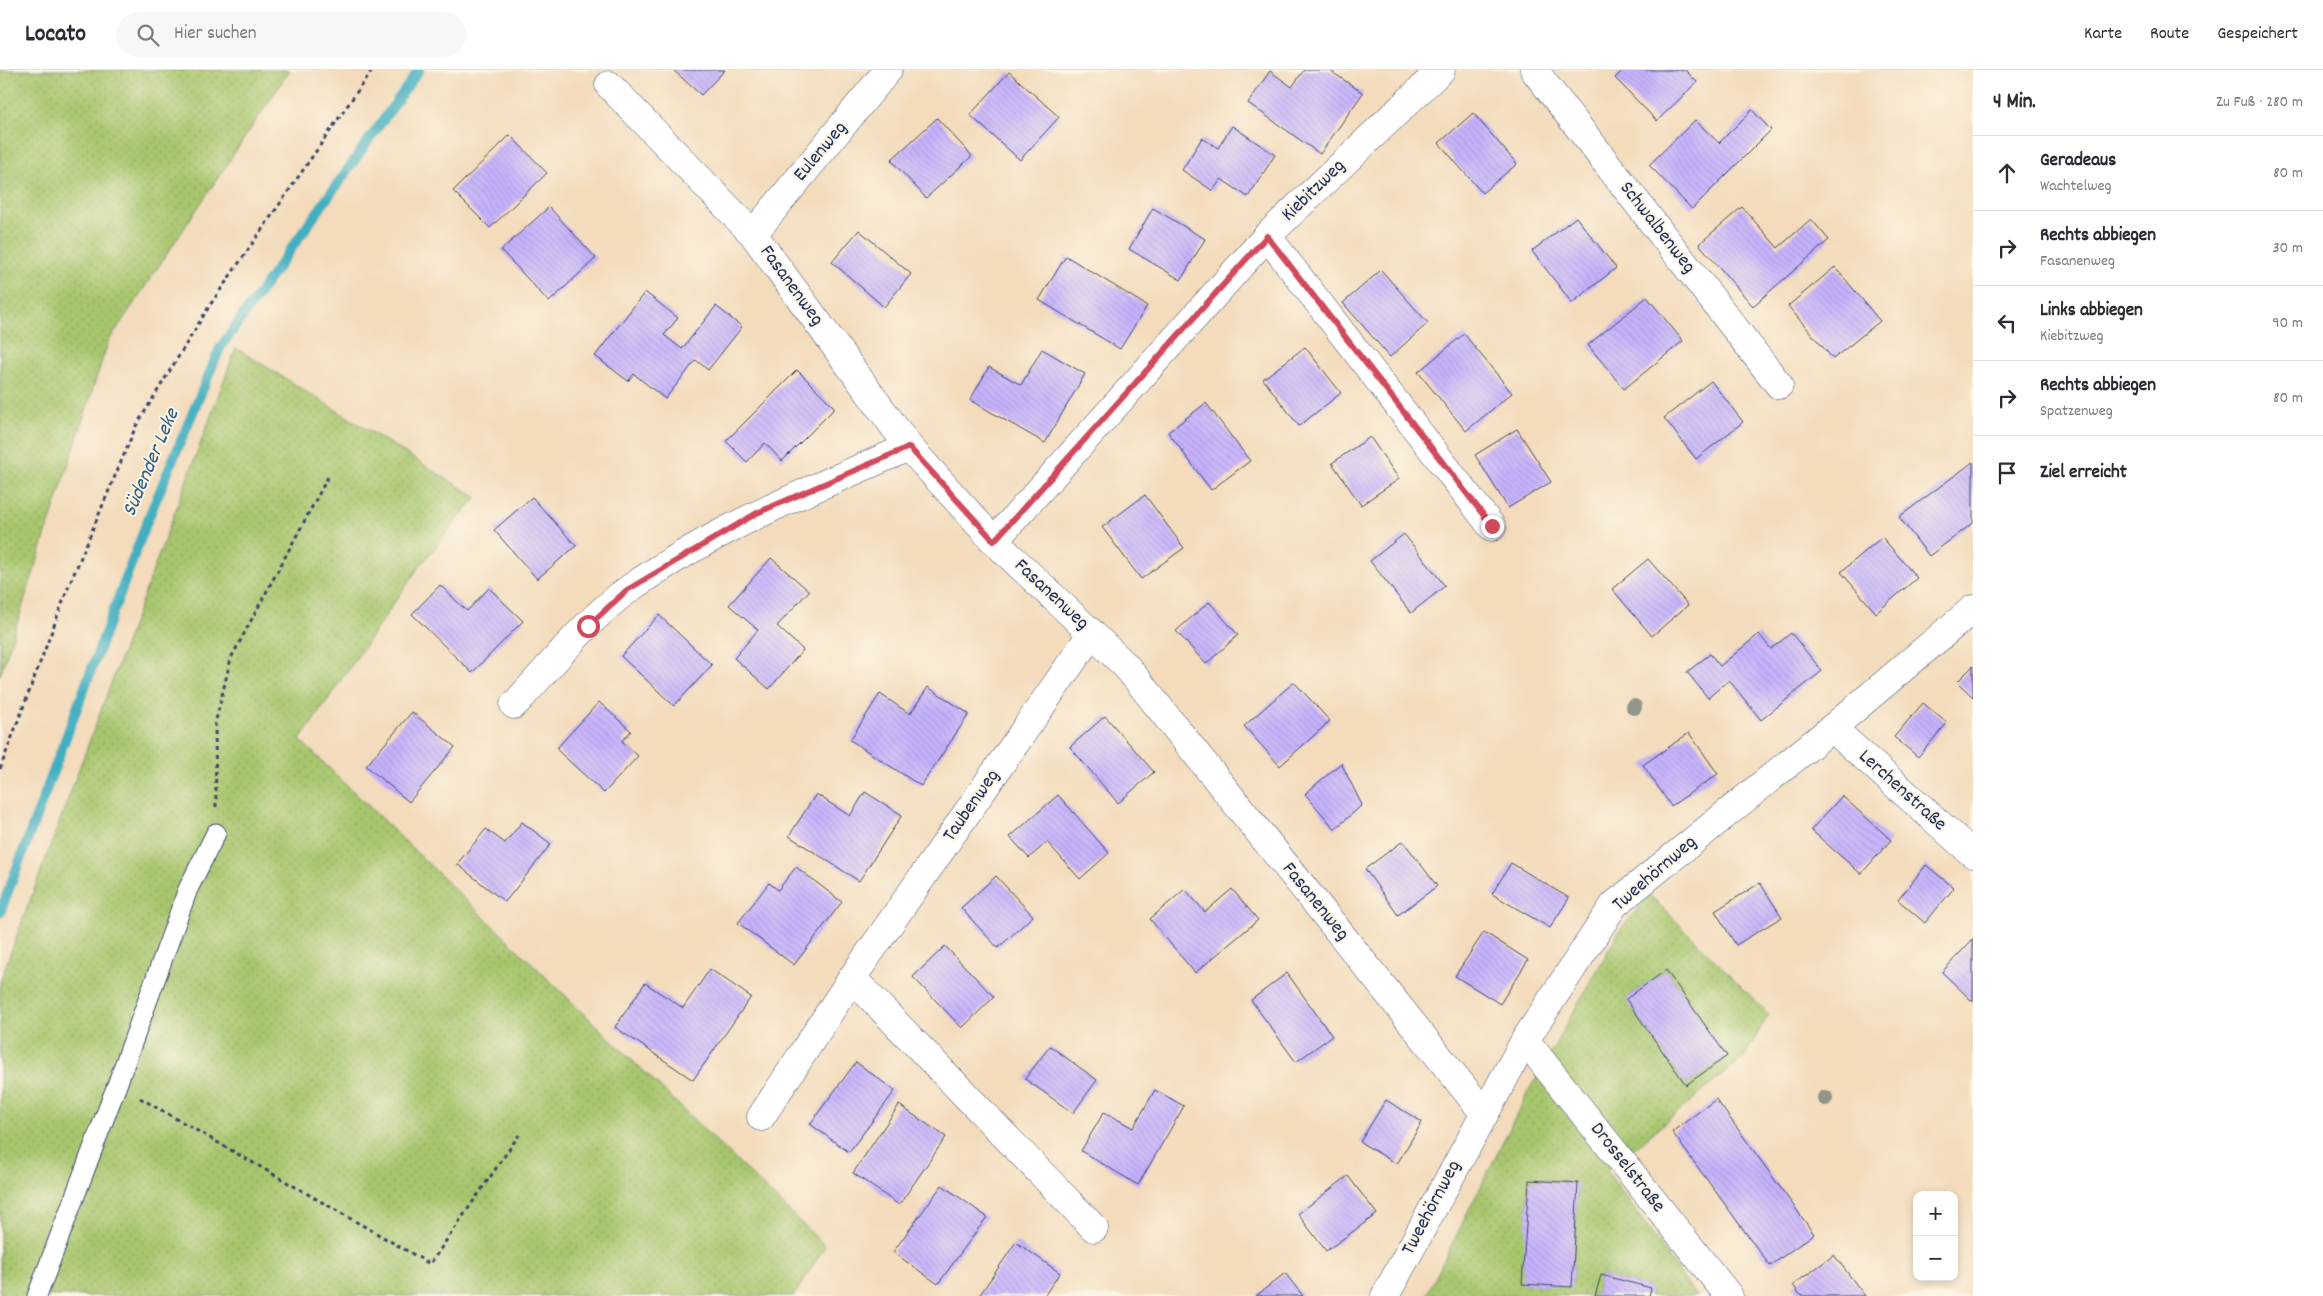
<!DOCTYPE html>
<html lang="de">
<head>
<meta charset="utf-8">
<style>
  :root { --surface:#fff; --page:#f7f7f7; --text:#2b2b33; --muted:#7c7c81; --line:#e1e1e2 }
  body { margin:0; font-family:Dekko,sans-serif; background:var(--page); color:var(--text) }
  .controls { position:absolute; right:15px; bottom:15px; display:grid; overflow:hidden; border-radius:10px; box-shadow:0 2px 8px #0003 }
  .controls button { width:45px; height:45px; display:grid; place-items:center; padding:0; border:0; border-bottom:1px solid var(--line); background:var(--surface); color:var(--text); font:25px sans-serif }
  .stop { position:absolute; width:15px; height:15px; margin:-11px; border:4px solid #d1495b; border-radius:50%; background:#fff }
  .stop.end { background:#d1495b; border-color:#fff; box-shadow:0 1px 5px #0008 }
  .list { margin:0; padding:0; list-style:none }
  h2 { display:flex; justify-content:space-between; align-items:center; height:65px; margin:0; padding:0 20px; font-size:21px }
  h2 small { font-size:16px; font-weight:400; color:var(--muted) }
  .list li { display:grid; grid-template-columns:32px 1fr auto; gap:15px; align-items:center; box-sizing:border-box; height:75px; padding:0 20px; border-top:1px solid var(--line) }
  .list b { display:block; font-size:19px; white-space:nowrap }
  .list p { margin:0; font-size:16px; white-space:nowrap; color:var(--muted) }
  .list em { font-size:16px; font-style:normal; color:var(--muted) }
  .icon { flex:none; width:28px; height:28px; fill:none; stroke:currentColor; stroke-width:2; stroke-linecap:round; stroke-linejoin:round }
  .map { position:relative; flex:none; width:1973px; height:1226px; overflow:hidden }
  header { display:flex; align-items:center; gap:30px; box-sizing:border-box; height:70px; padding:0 25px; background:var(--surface); border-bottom:1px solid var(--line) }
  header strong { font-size:24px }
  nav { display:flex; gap:28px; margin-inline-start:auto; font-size:18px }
  .search { width:350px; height:45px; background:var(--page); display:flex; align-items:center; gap:12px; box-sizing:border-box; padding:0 18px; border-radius:28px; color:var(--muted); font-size:19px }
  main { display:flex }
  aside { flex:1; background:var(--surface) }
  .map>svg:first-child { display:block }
  .green { fill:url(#green-dots); stroke:#617a66; fill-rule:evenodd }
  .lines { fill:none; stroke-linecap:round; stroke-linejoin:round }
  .stream { stroke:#43afc1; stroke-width:10 }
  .building { fill:url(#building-back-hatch) }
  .lane-casing { stroke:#3b496c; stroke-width:21 }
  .street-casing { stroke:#3b496c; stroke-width:29 }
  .path { stroke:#3b496c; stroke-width:3; stroke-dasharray:4 4; stroke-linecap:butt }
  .lane { stroke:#fff; stroke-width:19 }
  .street { stroke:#fff; stroke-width:28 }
  .tree { fill:#93958a }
  .route { stroke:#d1495b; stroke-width:6 }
  .labels { text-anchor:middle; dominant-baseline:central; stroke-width:4; stroke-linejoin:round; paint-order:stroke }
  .street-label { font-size:20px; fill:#1b2f5e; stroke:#fcf5e5 }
  .water-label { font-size:21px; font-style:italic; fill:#295c81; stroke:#fcf5e5 }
</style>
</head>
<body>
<header>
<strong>Locato</strong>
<div class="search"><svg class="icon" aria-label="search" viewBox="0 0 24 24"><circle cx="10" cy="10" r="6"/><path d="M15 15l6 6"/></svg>Hier suchen</div>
<nav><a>Karte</a><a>Route</a><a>Gespeichert</a></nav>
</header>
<main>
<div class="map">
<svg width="1973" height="1226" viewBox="0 0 1973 1226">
  <defs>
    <pattern id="green-dots" width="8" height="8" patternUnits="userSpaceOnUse" patternTransform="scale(1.25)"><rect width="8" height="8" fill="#a7c66d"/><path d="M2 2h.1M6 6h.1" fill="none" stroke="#8faa61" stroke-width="1.8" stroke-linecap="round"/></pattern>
    <pattern id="building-back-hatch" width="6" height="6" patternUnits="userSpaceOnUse" patternTransform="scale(1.25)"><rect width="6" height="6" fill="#c7b3fc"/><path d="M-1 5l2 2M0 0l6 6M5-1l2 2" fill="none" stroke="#aa9ada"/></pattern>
  </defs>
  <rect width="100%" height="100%" fill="#fcf5e5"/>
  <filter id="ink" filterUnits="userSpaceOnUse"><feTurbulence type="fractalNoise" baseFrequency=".02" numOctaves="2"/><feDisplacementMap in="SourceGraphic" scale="10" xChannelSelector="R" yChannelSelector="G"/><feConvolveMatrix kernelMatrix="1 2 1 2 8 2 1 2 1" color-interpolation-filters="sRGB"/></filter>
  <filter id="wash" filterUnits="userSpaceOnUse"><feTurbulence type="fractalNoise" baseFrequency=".0096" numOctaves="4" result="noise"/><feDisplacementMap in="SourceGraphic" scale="20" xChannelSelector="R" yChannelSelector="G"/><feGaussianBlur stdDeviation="1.12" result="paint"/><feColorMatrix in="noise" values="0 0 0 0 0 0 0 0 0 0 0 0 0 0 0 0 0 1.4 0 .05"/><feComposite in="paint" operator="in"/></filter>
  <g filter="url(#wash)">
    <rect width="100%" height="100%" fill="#f3dbbb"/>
    <g class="green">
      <polygon points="0,0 290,0 108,272 0,606"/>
      <polygon points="236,278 476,427 419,497 300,670 825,1176 794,1226 0,1226 0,911"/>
      <path d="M 1650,825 L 1769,944 L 1744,987 L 1607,1101 L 1696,1226 L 1649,1226 L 1650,1218 L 1601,1205 L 1595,1226 L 1426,1226 L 1528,1022 L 1620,860 ZM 1666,900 L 1727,986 L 1686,1014 L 1626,929 ZM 1529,1110 L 1578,1113 L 1572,1216 L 1523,1214 Z"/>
    </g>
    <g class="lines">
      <polyline class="stream" points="0,843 148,449 220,278 419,0"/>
    </g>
    <g id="blocks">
      <g class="building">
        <polygon points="673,0 725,0 701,25"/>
        <polygon points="1304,0 1329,0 1363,23 1320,84 1248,33 1270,1 1292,17"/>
        <polygon points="1623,0 1685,0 1697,12 1657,51 1615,8"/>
        <polygon points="1009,2 1059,47 1020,90 970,45"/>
        <polygon points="1752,40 1771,60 1692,139 1649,95 1695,50 1719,73"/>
        <polygon points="1473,43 1517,94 1482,123 1439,73"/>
        <polygon points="937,48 972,86 926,128 891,90"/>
        <polygon points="1232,56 1275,85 1248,127 1221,109 1213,121 1182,100 1202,68 1218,78"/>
        <polygon points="510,65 547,103 490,158 453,121"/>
        <polygon points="549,137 596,188 549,232 501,180"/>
        <polygon points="1742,137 1778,178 1811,149 1829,170 1753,236 1699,174"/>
        <polygon points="1153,138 1205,169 1181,210 1129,179"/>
        <polygon points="1576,147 1616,198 1572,233 1532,181"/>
        <polygon points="859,160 911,204 884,237 832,192"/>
        <polygon points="1066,186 1147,236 1120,279 1039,230"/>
        <polygon points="1835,197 1880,251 1833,289 1788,236"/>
        <polygon points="1381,200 1428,253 1390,287 1343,233"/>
        <polygon points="645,222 678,248 664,265 682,279 716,236 742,257 708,300 696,290 665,329 634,304 628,311 595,286"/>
        <polygon points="1647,227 1683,271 1624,319 1588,275"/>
        <polygon points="1464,264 1512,323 1466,361 1418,302"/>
        <polygon points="1305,277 1341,323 1299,356 1263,309"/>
        <polygon points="1042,279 1085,304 1045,373 970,330 989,297 1021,315"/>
        <polygon points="797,300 835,338 782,391 765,373 747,392 726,371"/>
        <polygon points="1711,311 1743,352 1696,389 1664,348"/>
        <polygon points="1206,333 1250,391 1211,420 1168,362"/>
        <polygon points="1517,359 1551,412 1508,438 1475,385"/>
        <polygon points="1370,367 1399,409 1361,435 1332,393"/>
        <polygon points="1973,392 1973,453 1929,486 1899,447"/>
        <polygon points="1145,425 1184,478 1141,509 1102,457"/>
        <polygon points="532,427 576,476 537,509 494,460"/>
        <polygon points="1404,464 1445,516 1411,543 1370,491"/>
        <polygon points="1882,467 1917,508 1876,543 1841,502"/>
        <polygon points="771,488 809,521 777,556 803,580 769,619 734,588 758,560 729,535"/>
        <polygon points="1648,489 1688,535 1652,566 1612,519"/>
        <polygon points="440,515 467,541 489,518 523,551 472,603 412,544"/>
        <polygon points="1209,532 1238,565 1206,594 1176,561"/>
        <polygon points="659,545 712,595 674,636 621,586"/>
        <polygon points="1791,563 1822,601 1761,650 1729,610 1708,628 1687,602 1710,584 1720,596 1759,564 1771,579"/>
        <polygon points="1973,596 1973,627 1957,612"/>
        <polygon points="1294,612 1330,651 1280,696 1244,656"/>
        <polygon points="928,617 969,644 921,716 850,670 880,624 910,644"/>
        <polygon points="599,632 631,661 622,671 638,686 604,723 556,679"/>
        <polygon points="1923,633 1947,653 1918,687 1894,667"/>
        <polygon points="412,642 455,677 409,732 366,696"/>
        <polygon points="1105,646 1154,702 1118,733 1070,677"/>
        <polygon points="1689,663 1718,704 1671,736 1643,695"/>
        <polygon points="1341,693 1362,735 1335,759 1305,724"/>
        <polygon points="865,722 902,745 859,811 789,766 816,724 850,746"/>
        <polygon points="1058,725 1109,783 1080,809 1047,772 1029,788 1010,767"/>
        <polygon points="1842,726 1891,770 1861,804 1811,760"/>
        <polygon points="522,752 551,774 505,832 457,794 486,759 505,773"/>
        <polygon points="1403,771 1437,816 1398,845 1365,799"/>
        <polygon points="1511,793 1569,828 1550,858 1492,824"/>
        <polygon points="1926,795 1954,818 1925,853 1898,830"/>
        <polygon points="796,797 842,832 794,895 738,853 769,813 778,820"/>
        <polygon points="996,806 1033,846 998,878 961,838"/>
        <polygon points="1760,813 1782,847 1736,875 1715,841"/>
        <polygon points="1185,819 1205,842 1232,819 1258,850 1195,903 1150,849"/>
        <polygon points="1484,862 1528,890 1500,934 1455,906"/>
        <polygon points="1973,869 1973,932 1942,902"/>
        <polygon points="945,876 994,927 962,958 913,907"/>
        <polygon points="710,899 751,927 693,1010 615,957 645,913 683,938"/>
        <polygon points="1666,900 1727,986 1686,1015 1626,929"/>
        <polygon points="1287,903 1332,966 1296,992 1251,930"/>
        <polygon points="1050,976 1097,1010 1073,1043 1025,1009"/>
        <polygon points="856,992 895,1021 849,1082 810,1054"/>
        <polygon points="1155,1020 1184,1036 1138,1115 1081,1081 1104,1042 1133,1058"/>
        <polygon points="1716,1029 1814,1164 1770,1196 1672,1062"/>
        <polygon points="1386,1030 1422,1052 1397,1094 1360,1072"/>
        <polygon points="899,1035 946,1067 899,1135 853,1103"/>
        <polygon points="1348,1106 1377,1144 1326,1181 1298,1144"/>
        <polygon points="1529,1110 1578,1113 1572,1217 1522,1214"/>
        <polygon points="942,1115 987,1147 938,1214 893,1182"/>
        <polygon points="1016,1172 1060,1203 1044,1226 979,1226"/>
        <polygon points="1834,1185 1865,1226 1801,1226 1793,1215"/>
        <polygon points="1285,1203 1303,1226 1256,1226"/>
        <polygon points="1601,1205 1651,1218 1649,1226 1595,1226"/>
      </g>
    </g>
  </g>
  <g filter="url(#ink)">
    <use href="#blocks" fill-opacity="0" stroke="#3b496c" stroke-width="1"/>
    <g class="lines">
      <g class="lane-casing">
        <polyline id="lane" points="37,1226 117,1015 188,819 216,763"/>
      </g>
      <g class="street-casing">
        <g id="street">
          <polyline points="1534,0 1779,315"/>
          <polyline points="609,15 753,164 909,377 994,471 1126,596 1484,1043"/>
          <polyline points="753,164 888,0"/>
          <polyline points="1267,166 1492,457"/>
          <polyline points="994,471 1267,166 1441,0"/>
          <path d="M 514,635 C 549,598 588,548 629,519 C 715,458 813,419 909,377"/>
          <polyline points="1832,658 1973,784"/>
          <polyline points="852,908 1094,1158"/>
          <polyline points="1525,970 1729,1226"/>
          <polyline points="761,1047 852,908 1092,563"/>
          <polyline points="1385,1226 1525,970 1614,835 1832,658 1973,539"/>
        </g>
      </g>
      <g class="path">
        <polyline points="0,699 68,518 136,356 210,235 372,0"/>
        <polyline points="216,737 215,654 231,588 328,407"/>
        <polyline points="140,1028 430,1194 519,1065"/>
      </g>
      <use href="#lane" class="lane"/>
      <use href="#street" class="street"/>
    </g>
    <g class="tree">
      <circle cx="1634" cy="637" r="8"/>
      <circle cx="1825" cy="1028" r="8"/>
    </g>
  </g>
  <g class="lines" filter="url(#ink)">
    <polyline class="route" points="588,556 627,520 757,443 909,377 994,471 1267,166 1492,456"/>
  </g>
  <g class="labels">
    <g class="street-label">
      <text transform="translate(821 82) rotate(-50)">Eulenweg</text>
      <text transform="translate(1314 121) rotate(-44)">Kiebitzweg</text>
      <text transform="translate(1657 158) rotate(52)">Schwalbenweg</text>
      <text transform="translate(791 216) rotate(54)">Fasanenweg</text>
      <text transform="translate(1051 525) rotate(43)">Fasanenweg</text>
      <text transform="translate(1902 721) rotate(42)">Lerchenstraße</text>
      <text transform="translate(972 736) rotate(-55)">Taubenweg</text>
      <text transform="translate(1655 804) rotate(-41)">Tweehörnweg</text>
      <text transform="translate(1315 832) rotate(51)">Fasanenweg</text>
      <text transform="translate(1627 1098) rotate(52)">Drosselstraße</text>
      <text transform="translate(1432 1138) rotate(-62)">Tweehörnweg</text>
    </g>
    <g class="water-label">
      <text transform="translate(152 393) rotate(-67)">Südender Leke</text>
    </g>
  </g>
</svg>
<div class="controls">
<button>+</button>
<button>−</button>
</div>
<div class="stop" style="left:588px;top:556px"></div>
<div class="stop end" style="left:1492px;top:456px"></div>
</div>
<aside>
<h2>4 Min.<small>Zu Fuß · 280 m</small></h2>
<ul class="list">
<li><svg class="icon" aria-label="ahead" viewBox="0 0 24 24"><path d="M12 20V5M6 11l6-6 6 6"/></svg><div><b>Geradeaus</b><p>Wachtelweg</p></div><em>80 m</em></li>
<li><svg class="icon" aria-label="right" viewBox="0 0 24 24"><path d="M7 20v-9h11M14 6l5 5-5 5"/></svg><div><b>Rechts abbiegen</b><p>Fasanenweg</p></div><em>30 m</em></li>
<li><svg class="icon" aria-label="left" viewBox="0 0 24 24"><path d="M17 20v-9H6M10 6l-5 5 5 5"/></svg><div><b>Links abbiegen</b><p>Kiebitzweg</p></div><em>90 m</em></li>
<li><svg class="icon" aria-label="right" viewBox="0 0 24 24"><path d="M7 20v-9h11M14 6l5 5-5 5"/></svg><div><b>Rechts abbiegen</b><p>Spatzenweg</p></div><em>80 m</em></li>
<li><svg class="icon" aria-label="arrive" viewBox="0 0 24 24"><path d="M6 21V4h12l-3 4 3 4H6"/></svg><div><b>Ziel erreicht</b></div></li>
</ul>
</aside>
</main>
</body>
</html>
